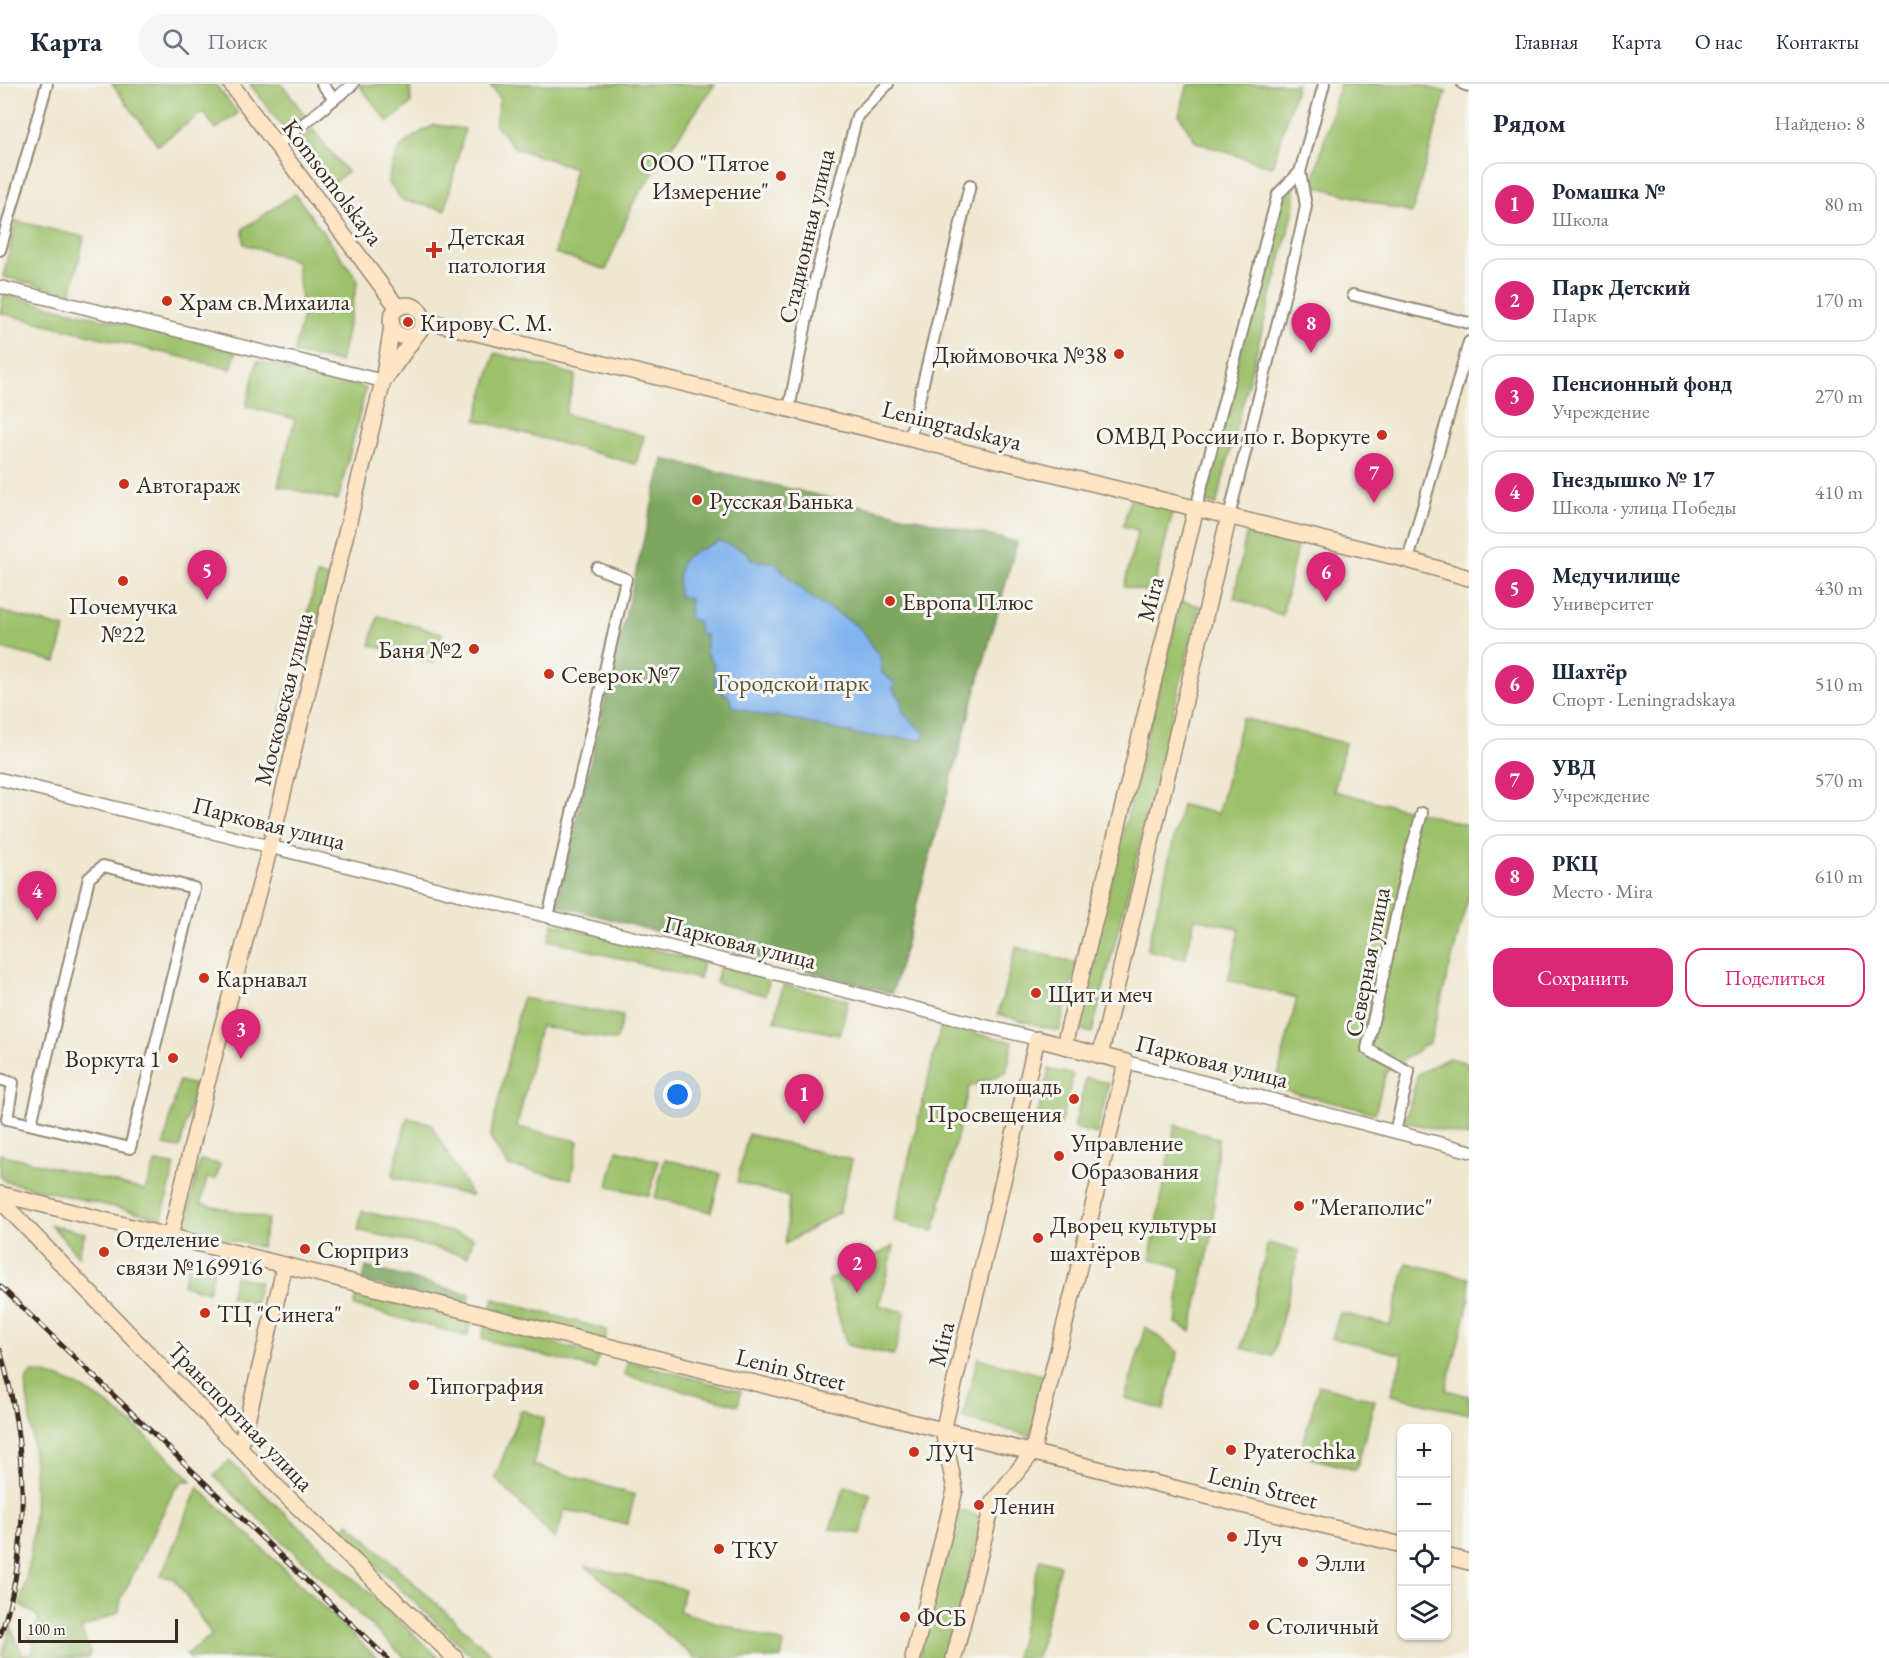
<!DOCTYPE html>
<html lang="ru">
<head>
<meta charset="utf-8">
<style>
  :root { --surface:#fff; --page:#f6f6f7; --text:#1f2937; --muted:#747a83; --line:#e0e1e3; --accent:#db2777 }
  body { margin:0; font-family:"EB Garamond",serif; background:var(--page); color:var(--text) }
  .controls { position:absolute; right:18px; bottom:18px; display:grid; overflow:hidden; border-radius:12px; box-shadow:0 2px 4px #0004 }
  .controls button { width:54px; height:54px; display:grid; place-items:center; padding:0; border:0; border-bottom:2px solid var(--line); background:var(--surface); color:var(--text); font:30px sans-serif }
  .scale { position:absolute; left:18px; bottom:15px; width:160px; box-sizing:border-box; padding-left:6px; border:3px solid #3b2a1e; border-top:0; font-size:16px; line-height:21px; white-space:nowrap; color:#3b2a1e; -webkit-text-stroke:4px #f6f6f2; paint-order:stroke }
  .you { position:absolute; left:678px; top:1011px; width:21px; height:21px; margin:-15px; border:4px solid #fff; border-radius:50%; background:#1a73e8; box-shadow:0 0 0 9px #1a73e833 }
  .badge { display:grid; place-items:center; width:39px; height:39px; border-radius:50%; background:var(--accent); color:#fff; font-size:20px; font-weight:700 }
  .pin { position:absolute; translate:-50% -50px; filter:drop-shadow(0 2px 3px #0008) }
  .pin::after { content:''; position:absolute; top:32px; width:21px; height:18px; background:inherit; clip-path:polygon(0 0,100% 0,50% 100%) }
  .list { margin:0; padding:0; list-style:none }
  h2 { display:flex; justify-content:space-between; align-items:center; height:78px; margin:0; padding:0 24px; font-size:26px }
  h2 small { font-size:20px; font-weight:400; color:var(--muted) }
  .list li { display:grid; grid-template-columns:39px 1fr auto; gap:18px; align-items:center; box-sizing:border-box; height:84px; margin:0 12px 12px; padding:0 12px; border:2px solid var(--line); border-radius:18px }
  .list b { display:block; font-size:22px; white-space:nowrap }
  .list p { margin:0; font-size:20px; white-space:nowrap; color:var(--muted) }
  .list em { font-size:20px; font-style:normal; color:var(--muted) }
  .actions { display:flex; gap:12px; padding:18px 24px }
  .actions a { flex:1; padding:14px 0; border:2px solid var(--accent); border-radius:18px; text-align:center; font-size:21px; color:var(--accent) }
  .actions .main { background:var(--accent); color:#fff }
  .icon { flex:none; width:33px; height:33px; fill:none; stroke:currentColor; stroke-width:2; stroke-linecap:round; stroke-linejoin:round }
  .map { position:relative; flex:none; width:1469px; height:1574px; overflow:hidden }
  header { display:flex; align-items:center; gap:36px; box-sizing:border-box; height:84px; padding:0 30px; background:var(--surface); border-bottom:2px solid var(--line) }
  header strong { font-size:28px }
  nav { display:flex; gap:33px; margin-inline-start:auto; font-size:21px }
  .search { width:420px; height:54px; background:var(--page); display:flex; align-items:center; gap:15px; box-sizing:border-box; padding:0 21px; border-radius:33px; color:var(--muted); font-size:22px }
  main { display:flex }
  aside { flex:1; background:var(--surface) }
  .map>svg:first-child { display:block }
  .green { fill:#9cc16b; stroke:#6c7644; stroke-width:1.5 }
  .forest { fill:#7da75f; stroke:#5c683e; stroke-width:1.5 }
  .water { fill:#81b4ee; stroke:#5e6f86; stroke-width:1.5 }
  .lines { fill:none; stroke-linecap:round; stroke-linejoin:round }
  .minor-casing { stroke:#958876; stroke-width:14 }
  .tertiary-casing { stroke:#958876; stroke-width:15 }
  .secondary-casing { stroke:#958876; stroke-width:18 }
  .minor { stroke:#fff; stroke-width:10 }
  .tertiary { stroke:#fff; stroke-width:12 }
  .secondary { stroke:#fde5c5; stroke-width:15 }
  .rail-casing { stroke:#3b2a1e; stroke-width:5 }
  .rail { stroke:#f6f6f2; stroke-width:3; stroke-dasharray:9; stroke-linecap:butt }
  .poi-dot { fill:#c8321e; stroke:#f6f6f2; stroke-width:2 }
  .labels { text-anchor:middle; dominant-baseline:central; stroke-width:6; stroke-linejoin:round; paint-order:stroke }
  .poi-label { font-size:24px; fill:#3b2a1e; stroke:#f6f6f2; text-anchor:start }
  .street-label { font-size:24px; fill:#3b2a1e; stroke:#f6f6f2 }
  .park-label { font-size:24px; fill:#585735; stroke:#f6f6f2 }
</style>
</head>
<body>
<header>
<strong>Карта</strong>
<div class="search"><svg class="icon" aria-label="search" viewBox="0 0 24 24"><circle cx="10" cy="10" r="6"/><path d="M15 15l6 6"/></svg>Поиск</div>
<nav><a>Главная</a><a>Карта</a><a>О нас</a><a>Контакты</a></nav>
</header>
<main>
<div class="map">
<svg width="1469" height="1574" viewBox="0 0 1469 1574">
  <rect width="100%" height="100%" fill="#f6f6f2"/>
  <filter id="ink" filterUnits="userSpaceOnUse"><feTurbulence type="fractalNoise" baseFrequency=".0167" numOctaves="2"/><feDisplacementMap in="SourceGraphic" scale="12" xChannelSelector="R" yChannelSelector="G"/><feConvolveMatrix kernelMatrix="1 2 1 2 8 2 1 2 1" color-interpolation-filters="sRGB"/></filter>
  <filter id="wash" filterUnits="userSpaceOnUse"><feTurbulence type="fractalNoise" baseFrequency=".008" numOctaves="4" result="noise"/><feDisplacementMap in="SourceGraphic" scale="24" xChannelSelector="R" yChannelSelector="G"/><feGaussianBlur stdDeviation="1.35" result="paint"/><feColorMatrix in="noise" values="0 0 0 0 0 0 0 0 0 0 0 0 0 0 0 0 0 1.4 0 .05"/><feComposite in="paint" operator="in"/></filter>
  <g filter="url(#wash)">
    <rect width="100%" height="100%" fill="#efe7cf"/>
    <g class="green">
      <polygon points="112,0 215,0 238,29 216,45 203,28 158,61"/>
      <polygon points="250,0 282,0 304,30 284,45"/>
      <polygon points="410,0 411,20 388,38 359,1"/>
      <polygon points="489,0 715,0 634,117 606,186 555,169 575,84 515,64 495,40 500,14"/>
      <polygon points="1188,0 1297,0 1272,83 1196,58 1179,31"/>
      <polygon points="1340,0 1416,0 1446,8 1412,129 1312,101"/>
      <path d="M 435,41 L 465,45 L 445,126 L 402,116 L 388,98 C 395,63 403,56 435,41 Z"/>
      <polygon points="312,45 347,88 327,104 293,61"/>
      <polygon points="1294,92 1295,121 1216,421 1201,417 1280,111"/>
      <polygon points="295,110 358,196 340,278 294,269 303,231 296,177 244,160 243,145"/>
      <polygon points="16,137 84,153 71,209 3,193"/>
      <polygon points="4,211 236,267 231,285 0,229"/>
      <polygon points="495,269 576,291 565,330 644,352 636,380 476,336"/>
      <polygon points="257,277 366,304 338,416 278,402 295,335 246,322"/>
      <polygon points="1130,416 1173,426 1153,509 1124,502 1138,446 1123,442"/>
      <polygon points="1246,450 1297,462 1282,532 1234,514"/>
      <polygon points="317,491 329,493 309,578 297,575"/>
      <polygon points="1181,517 1200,522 1092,949 1074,944"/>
      <polygon points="0,527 65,544 56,578 0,564"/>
      <polygon points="378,532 442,549 434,579 370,561"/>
      <polygon points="287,602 300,605 288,660 275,657"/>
      <polygon points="1242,634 1345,659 1334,707 1469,741 1469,810 1430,958 1386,988 1375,1029 1275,1004 1297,914 1228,896 1240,845 1195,834 1185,875 1147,866 1182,721 1218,730"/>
      <polygon points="553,839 703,878 699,895 549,856"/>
      <polygon points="1016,863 1077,879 1059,947 998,930"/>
      <polygon points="720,881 770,894 765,911 716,899"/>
      <polygon points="783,901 848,916 840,951 775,937"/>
      <polygon points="522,914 623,932 616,957 540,942 517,1043 578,1057 571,1095 508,1082 490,1054"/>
      <polygon points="941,941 1013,958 1006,989 969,1003 934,1147 894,1137"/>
      <polygon points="1448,974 1469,979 1469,1053 1405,1038 1418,990"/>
      <polygon points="1049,985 1073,991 1060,1042 1036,1037"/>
      <polygon points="1086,994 1109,999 1097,1050 1074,1044"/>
      <polygon points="179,997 195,1001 180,1064 164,1061"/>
      <polygon points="407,1034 430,1039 472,1112 392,1093"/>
      <polygon points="1175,1041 1218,1054 1212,1152 1191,1247 1176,1239 1181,1184 1150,1174"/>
      <polygon points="748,1050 852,1076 839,1128 785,1160 789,1113 737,1098"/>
      <polygon points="617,1066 658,1077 649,1112 608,1102"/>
      <polygon points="0,1070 145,1106 156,1078 175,1081 162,1134 7,1098 0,1092"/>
      <polygon points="665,1075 721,1090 711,1128 655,1114"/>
      <polygon points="200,1076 220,1080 216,1095 207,1094 201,1119 268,1135 261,1163 184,1145"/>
      <polygon points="362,1127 473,1153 468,1172 358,1146"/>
      <polygon points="51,1141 85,1149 78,1172"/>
      <polygon points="1268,1159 1299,1167 1273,1272 1242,1264"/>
      <polygon points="894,1162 879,1221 905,1228 894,1271 847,1261 828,1196"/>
      <polygon points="1407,1179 1469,1194 1469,1217 1446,1306 1469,1312 1469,1330 1391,1311 1403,1271 1332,1254 1340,1229 1390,1241"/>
      <polygon points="189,1180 214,1186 208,1208 183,1201"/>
      <polygon points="235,1192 260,1198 255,1219 230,1213"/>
      <polygon points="357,1208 471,1239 467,1252 354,1222"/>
      <polygon points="494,1215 607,1246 604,1259 490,1229"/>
      <polygon points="485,1241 599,1271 595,1285 482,1255"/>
      <polygon points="1146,1243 1178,1268 1164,1326 1125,1314"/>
      <polygon points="978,1274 1046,1292 1031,1352 962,1334"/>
      <polygon points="628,1277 741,1307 738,1321 624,1291"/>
      <path d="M 31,1289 C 86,1288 156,1360 192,1397 L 183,1397 L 174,1406 L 121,1515 L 119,1528 L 81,1545 L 90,1568 L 88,1574 L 5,1574 L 2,1572 L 11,1542 L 22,1571 L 30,1571 L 35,1560 L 28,1553 L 40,1538 L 36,1531 L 20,1521 C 40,1450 37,1375 26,1303 L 27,1294 Z"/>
      <polygon points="1319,1301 1375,1316 1356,1386 1300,1371"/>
      <polygon points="521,1326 544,1334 533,1381 635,1411 627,1440 565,1426 555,1455 495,1394"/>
      <polygon points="229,1377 439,1574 405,1574 214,1392"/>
      <polygon points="845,1402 871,1410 861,1450 830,1445"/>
      <polygon points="198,1403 377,1574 189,1574 186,1570 212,1551 175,1495 161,1492"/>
      <polygon points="957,1425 983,1434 947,1574 919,1574"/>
      <polygon points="349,1439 495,1574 474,1574 340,1448"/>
      <polygon points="1040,1475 1060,1481 1037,1574 1015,1574"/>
      <polygon points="586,1482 684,1505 679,1527 784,1559 781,1574 695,1574"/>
    </g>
    <g class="forest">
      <polygon points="663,375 1017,458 892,909 556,821"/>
      <polygon points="366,1183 470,1210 467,1222 362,1197"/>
    </g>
    <path class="water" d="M 719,457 L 746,467 L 752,476 L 776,479 C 784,490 802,506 813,515 C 830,527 855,535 867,553 C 873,561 871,565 880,571 L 882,589 L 895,599 L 893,605 L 902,617 C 899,633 915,638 925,649 L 921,656 L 858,651 L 778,632 L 768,633 L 733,623 L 729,612 L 716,605 L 714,580 L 706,569 L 706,551 L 700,550 L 697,537 L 689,535 L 690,515 L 679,512 C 675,470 684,473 719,457 Z"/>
  </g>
  <g filter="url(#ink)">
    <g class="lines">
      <g class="minor-casing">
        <g id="minor">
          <polyline points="322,0 334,15"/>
          <polyline points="1463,0 1469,2"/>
          <polyline points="277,61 353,0"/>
          <polyline points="0,166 47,0"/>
          <polyline points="1353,211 1469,239"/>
          <polyline points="789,325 812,208 857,32 888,0"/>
          <polyline points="910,354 970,101"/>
          <polyline points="1196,424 1278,110 1300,88"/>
          <polyline points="1229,432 1301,146 1306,122 1300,88 1324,0"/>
          <polyline points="1408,476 1469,258"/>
          <polyline points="548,833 626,495 597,484"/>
          <polyline points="0,995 13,999 7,1035 130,1064 194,804 103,782 89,794 31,1040"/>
          <polyline points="1395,1048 1409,988 1367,965 1409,774 1422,729"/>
        </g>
      </g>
      <g class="tertiary-casing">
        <g id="tertiary">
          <polyline points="0,203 383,297"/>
          <polyline points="0,695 1037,955"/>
          <polyline points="1126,978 1469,1067"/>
        </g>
      </g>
      <g class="secondary-casing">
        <g id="secondary">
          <polyline points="231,0 398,224"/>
          <circle cx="407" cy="237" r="16"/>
          <polyline points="423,236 1408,476 1469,494"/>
          <polyline points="385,295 417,250"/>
          <polyline points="1064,962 1196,424"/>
          <polyline points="1100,972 1229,432"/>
          <polyline points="0,1110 1402,1461"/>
          <polyline points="0,1116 274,1400 455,1574"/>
          <polyline points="170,1153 205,1007 270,763 383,297 392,242"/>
          <polyline points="240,1365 285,1181"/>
          <polyline points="1446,1472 1469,1478"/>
          <polyline points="913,1574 955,1406 943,1347 1037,955 1126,978 1076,1196 1032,1369 993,1418 954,1574"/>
        </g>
      </g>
      <use href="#minor" class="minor"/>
      <use href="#tertiary" class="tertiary"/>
      <use href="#secondary" class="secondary"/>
      <g class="rail-casing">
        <g id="rail">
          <polyline points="0,1202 387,1574"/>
          <path d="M 0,1266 C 27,1358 32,1461 0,1552"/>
        </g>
      </g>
      <use href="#rail" class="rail"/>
    </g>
  </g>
  <g class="poi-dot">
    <circle cx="781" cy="92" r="6"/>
    <path d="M431 157h6v6h6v6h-6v6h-6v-6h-6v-6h6z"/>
    <circle cx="167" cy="217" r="6"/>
    <circle cx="408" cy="238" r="6"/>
    <circle cx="1119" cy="270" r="6"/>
    <circle cx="1382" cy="351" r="6"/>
    <circle cx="124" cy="400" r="6"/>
    <circle cx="697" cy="416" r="6"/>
    <circle cx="123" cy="497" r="6"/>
    <circle cx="890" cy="517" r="6"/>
    <circle cx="474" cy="565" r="6"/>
    <circle cx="549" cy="590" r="6"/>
    <circle cx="204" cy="894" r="6"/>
    <circle cx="1036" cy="909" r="6"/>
    <circle cx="173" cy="974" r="6"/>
    <circle cx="1074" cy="1015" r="6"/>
    <circle cx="1059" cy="1072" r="6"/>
    <circle cx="1299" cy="1122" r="6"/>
    <circle cx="1038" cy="1154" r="6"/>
    <circle cx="305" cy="1165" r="6"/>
    <circle cx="104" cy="1168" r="6"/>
    <circle cx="205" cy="1229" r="6"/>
    <circle cx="414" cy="1301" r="6"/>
    <circle cx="1231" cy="1366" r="6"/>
    <circle cx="914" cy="1368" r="6"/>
    <circle cx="979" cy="1421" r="6"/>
    <circle cx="1232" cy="1453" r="6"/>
    <circle cx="719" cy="1465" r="6"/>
    <circle cx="1303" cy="1478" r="6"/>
    <circle cx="905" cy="1533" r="6"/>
    <circle cx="1254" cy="1541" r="6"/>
  </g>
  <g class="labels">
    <g class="poi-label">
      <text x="769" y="78" text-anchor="end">ООО "Пятое<tspan x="769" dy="28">Измерение"</tspan></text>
      <text x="448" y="152">Детская<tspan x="448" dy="28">патология</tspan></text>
      <text x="179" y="217">Храм св.Михаила</text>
      <text x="420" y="238">Кирову С. М.</text>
      <text x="1107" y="270" text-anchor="end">Дюймовочка №38</text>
      <text x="1370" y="351" text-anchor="end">ОМВД России по г. Воркуте</text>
      <text x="136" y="400">Автогараж</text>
      <text x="709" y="416">Русская Банька</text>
      <text x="902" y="517">Европа Плюс</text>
      <text x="123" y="521" text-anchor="middle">Почемучка<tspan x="123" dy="28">№22</tspan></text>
      <text x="462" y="565" text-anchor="end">Баня №2</text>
      <text x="561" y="590">Северок №7</text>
      <text x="216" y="894">Карнавал</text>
      <text x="1048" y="909">Щит и меч</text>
      <text x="161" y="974" text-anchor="end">Воркута 1</text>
      <text x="1062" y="1001" text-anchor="end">площадь<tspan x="1062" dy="28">Просвещения</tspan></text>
      <text x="1071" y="1058">Управление<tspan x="1071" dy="28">Образования</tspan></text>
      <text x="1311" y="1122">"Мегаполис"</text>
      <text x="1050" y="1140">Дворец культуры<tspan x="1050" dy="28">шахтёров</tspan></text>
      <text x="116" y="1154">Отделение<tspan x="116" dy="28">связи №169916</tspan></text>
      <text x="317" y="1165">Сюрприз</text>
      <text x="217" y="1229">ТЦ "Синега"</text>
      <text x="426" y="1301">Типография</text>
      <text x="1243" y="1366">Pyaterochka</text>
      <text x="926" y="1368">ЛУЧ</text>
      <text x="991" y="1421">Ленин</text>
      <text x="1244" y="1453">Луч</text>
      <text x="731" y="1465">ТКУ</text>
      <text x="1315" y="1478">Элли</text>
      <text x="917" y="1533">ФСБ</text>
      <text x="1266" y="1541">Столичный</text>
    </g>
    <g class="street-label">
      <text transform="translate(333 98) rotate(53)">Komsomolskaya</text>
      <text transform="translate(806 152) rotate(-77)">Стадионная улица</text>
      <text transform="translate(952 341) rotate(14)">Leningradskaya</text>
      <text transform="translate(1150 515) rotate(-76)">Mira</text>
      <text transform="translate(283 615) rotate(-76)">Московская улица</text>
      <text transform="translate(269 739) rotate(14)">Парковая улица</text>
      <text transform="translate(740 858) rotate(14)">Парковая улица</text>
      <text transform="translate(1367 878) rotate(-79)">Северная улица</text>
      <text transform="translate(1212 977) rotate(14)">Парковая улица</text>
      <text transform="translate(941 1260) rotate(-77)">Mira</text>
      <text transform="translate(791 1285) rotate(14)">Lenin Street</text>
      <text transform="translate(241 1332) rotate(46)">Транспортная улица</text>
      <text transform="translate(1263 1403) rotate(14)">Lenin Street</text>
    </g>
    <g class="park-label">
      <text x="793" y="598">Городской парк</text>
    </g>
  </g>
</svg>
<div class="controls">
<button>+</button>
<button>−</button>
<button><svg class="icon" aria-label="locate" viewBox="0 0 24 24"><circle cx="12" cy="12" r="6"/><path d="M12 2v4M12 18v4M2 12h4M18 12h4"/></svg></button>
<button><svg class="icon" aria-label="layers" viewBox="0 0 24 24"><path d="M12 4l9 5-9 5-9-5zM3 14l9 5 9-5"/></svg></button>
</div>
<div class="scale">100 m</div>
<div class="you"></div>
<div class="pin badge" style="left:804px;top:1040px">1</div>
<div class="pin badge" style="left:857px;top:1209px">2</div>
<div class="pin badge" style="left:241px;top:975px">3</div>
<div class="pin badge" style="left:37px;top:837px">4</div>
<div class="pin badge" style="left:207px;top:516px">5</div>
<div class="pin badge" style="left:1326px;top:518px">6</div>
<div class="pin badge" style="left:1374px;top:419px">7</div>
<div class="pin badge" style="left:1311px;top:269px">8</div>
</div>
<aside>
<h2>Рядом<small>Найдено: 8</small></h2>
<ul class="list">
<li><span class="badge">1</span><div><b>Ромашка №</b><p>Школа</p></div><em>80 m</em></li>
<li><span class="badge">2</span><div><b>Парк Детский</b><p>Парк</p></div><em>170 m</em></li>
<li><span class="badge">3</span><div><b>Пенсионный фонд</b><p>Учреждение</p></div><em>270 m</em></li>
<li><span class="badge">4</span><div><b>Гнездышко № 17</b><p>Школа · улица Победы</p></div><em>410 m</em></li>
<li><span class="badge">5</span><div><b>Медучилище</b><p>Университет</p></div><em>430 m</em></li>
<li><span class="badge">6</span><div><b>Шахтёр</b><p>Спорт · Leningradskaya</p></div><em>510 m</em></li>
<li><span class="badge">7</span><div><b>УВД</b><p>Учреждение</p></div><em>570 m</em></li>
<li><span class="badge">8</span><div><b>РКЦ</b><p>Место · Mira</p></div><em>610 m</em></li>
</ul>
<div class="actions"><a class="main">Сохранить</a><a>Поделиться</a></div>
</aside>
</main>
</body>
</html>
